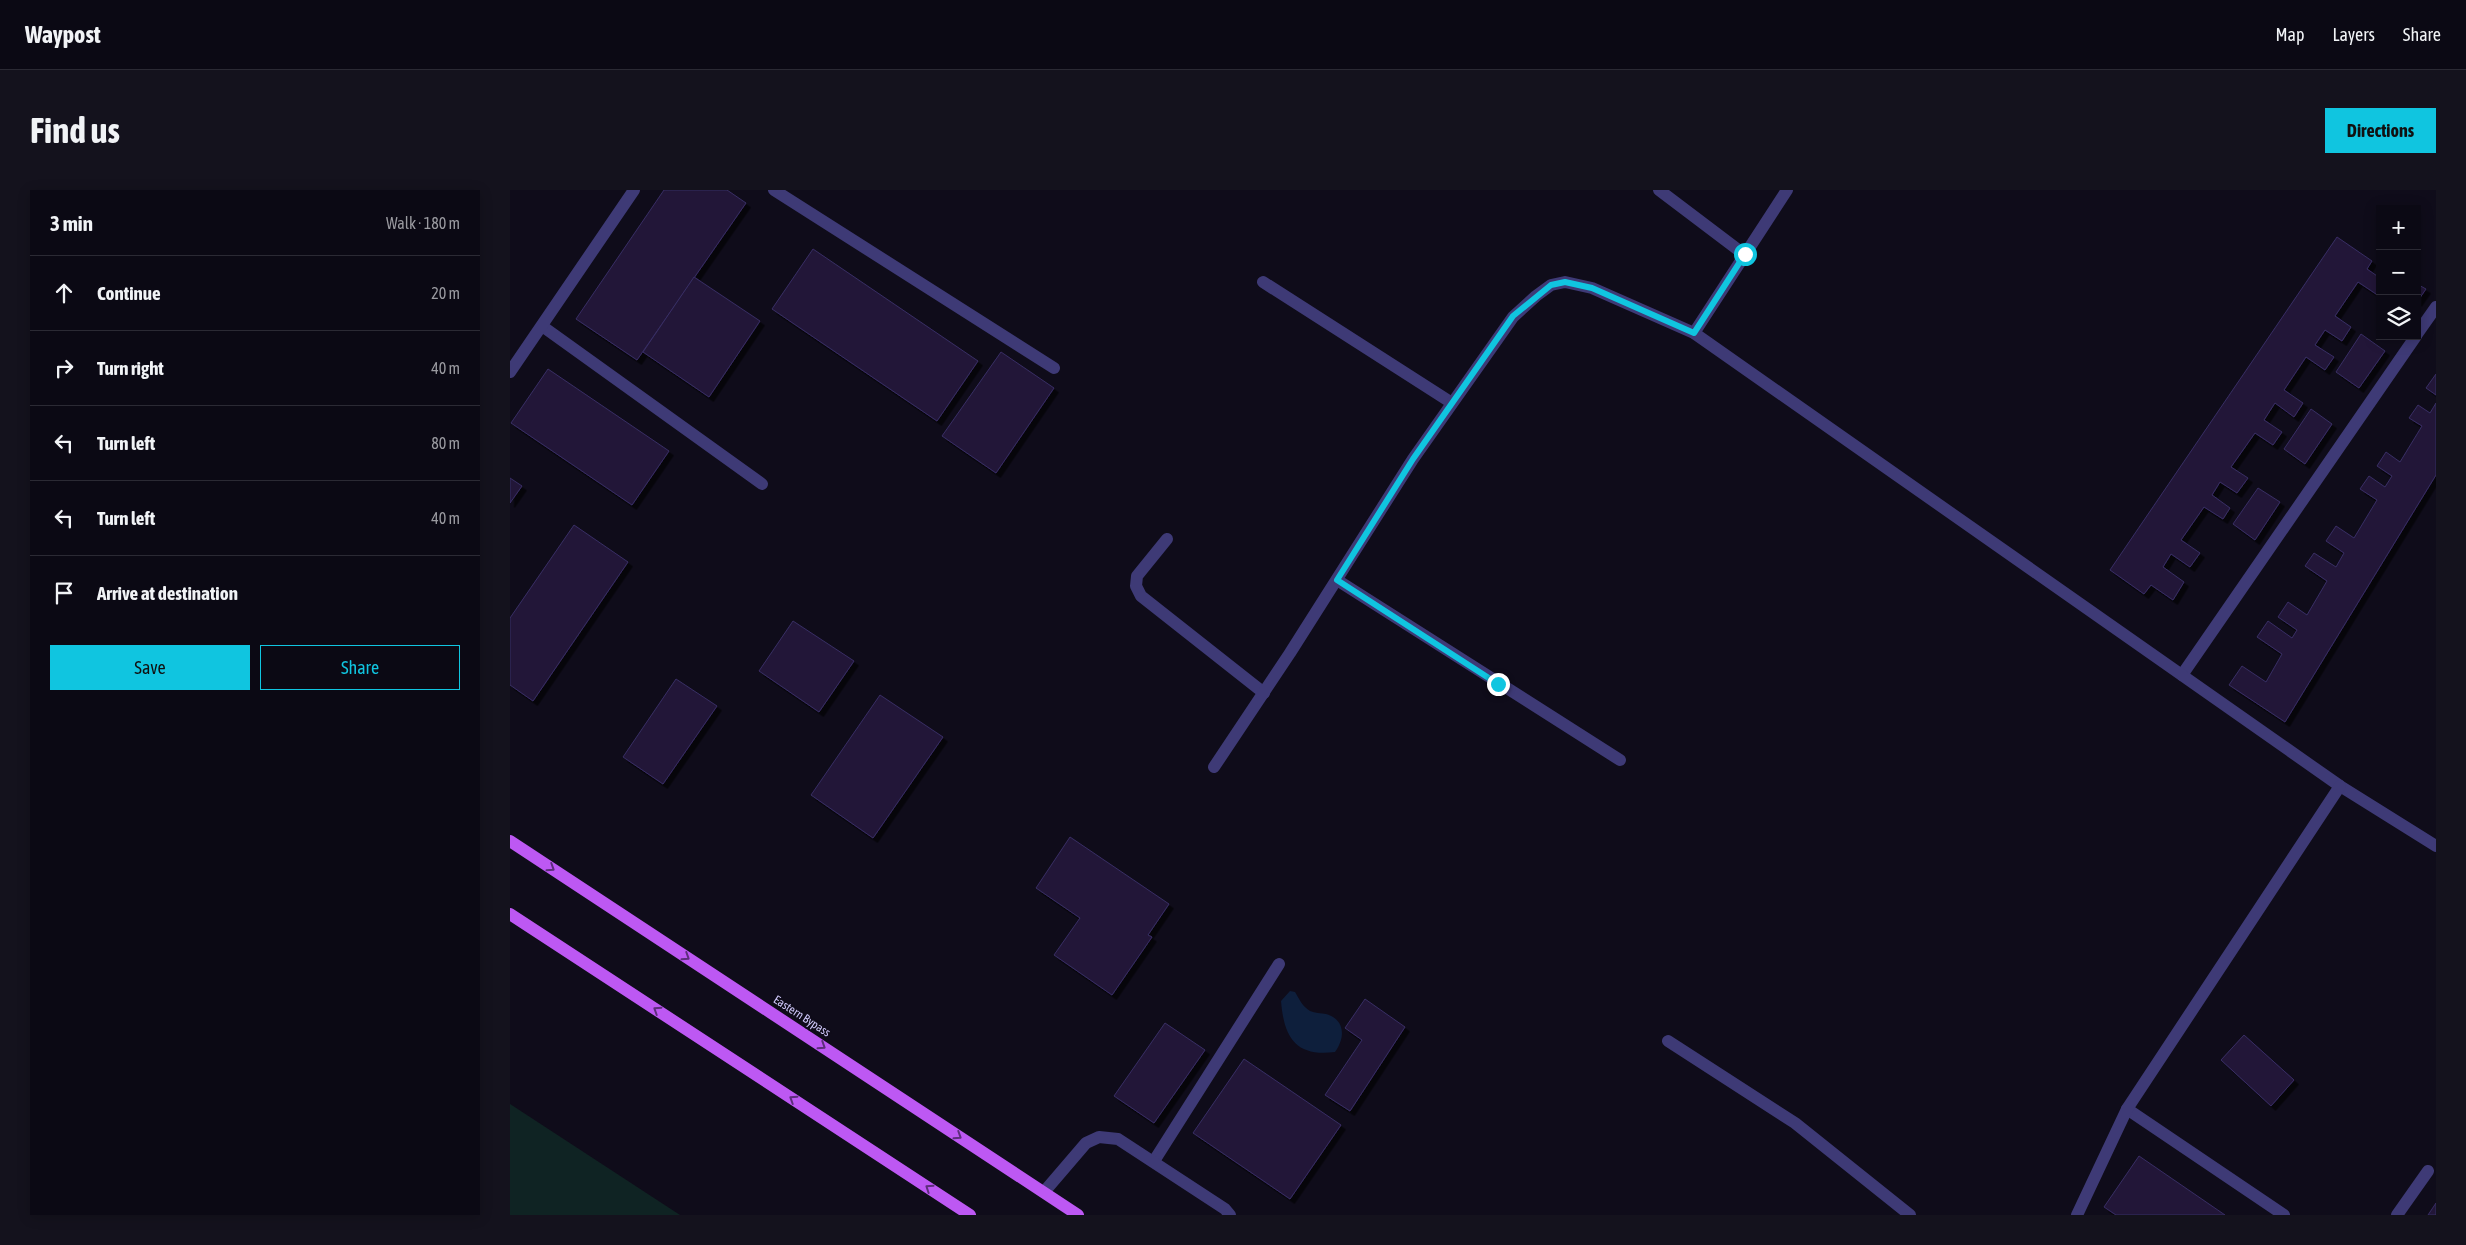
<!DOCTYPE html>
<html lang="en">
<head>
<meta charset="utf-8">
<style>
  :root { --surface:#0b0914; --page:#14121d; --text:#f1f3f6; --muted:#9a9aa0; --line:#2b2a34; --accent:#10c5e0 }
  body { margin:0; font-family:"Asap Condensed",sans-serif; background:var(--page); color:var(--text) }
  .controls { position:absolute; right:15px; top:15px; display:grid; overflow:hidden; border-radius:0px; box-shadow:0 2px 12px #0003 }
  .controls button { width:45px; height:45px; display:grid; place-items:center; padding:0; border:0; border-bottom:1px solid var(--line); background:var(--surface); color:var(--text); font:25px sans-serif }
  .stop { position:absolute; width:15px; height:15px; margin:-11px; border:4px solid #10c5e0; border-radius:50%; background:#fff }
  .stop.end { background:#10c5e0; border-color:#fff; box-shadow:0 1px 5px #0008 }
  .list { margin:0; padding:0; list-style:none }
  h2 { display:flex; justify-content:space-between; align-items:center; height:65px; margin:0; padding:0 20px; font-size:21px }
  h2 small { font-size:16px; font-weight:400; color:var(--muted) }
  .list li { display:grid; grid-template-columns:32px 1fr auto; gap:15px; align-items:center; box-sizing:border-box; height:75px; padding:0 20px; border-top:1px solid var(--line) }
  .list b { display:block; font-size:19px; white-space:nowrap }
  .list em { font-size:16px; font-style:normal; color:var(--muted) }
  .actions { display:flex; gap:10px; padding:15px 20px }
  .actions a { flex:1; padding:11px 0; border:1px solid var(--accent); border-radius:0px; text-align:center; font-size:18px; color:var(--accent) }
  .actions .main { background:var(--accent); color:#111 }
  .icon { flex:none; width:28px; height:28px; fill:none; stroke:currentColor; stroke-width:2; stroke-linecap:round; stroke-linejoin:round }
  .map { position:relative; flex:none; width:1926px; height:1025px; overflow:hidden; border-radius:0px }
  header { display:flex; align-items:center; gap:30px; box-sizing:border-box; height:70px; padding:0 25px; background:var(--surface); border-bottom:1px solid var(--line) }
  header strong { font-size:24px }
  nav { display:flex; gap:28px; margin-inline-start:auto; font-size:18px }
  .intro { display:flex; align-items:center; justify-content:space-between; box-sizing:border-box; height:120px; padding:0 30px }
  h1 { margin:0; font-size:35px }
  .button { padding:12px 22px; border-radius:0px; background:var(--accent); color:#111; font-size:18px; font-weight:700 }
  main { display:flex; gap:30px; padding:0 30px }
  aside { flex:1; background:var(--surface); border-radius:0px; box-shadow:0 2px 12px #0003 }
  .map>svg:first-child { display:block }
  .green { fill:#0f2323 }
  .water { fill:#0e1f3c }
  .building { fill:#211939; stroke:#392d64; filter:url(#shadow) }
  .lines { fill:none; stroke-linecap:round; stroke-linejoin:round }
  .service { stroke:#3e3a76; stroke-width:12 }
  .minor { stroke:#3e3a76; stroke-width:12 }
  .primary { stroke:#bd58f3; stroke-width:12 }
  .oneway { stroke:#5d2e7c }
  .route { stroke:#10c5e0; stroke-width:6 }
  .labels { text-anchor:middle; dominant-baseline:central; stroke-width:4; stroke-linejoin:round; paint-order:stroke }
  .street-label { font-size:12px; fill:#d0c9fb; stroke:#0f0c1a }
</style>
</head>
<body>
<header>
<strong>Waypost</strong>
<nav><a>Map</a><a>Layers</a><a>Share</a></nav>
</header>
<div class="intro"><h1>Find us</h1><a class="button">Directions</a></div>
<main>
<aside>
<h2>3 min<small>Walk · 180 m</small></h2>
<ul class="list">
<li><svg class="icon" aria-label="ahead" viewBox="0 0 24 24"><path d="M12 20V5M6 11l6-6 6 6"/></svg><div><b>Continue</b></div><em>20 m</em></li>
<li><svg class="icon" aria-label="right" viewBox="0 0 24 24"><path d="M7 20v-9h11M14 6l5 5-5 5"/></svg><div><b>Turn right</b></div><em>40 m</em></li>
<li><svg class="icon" aria-label="left" viewBox="0 0 24 24"><path d="M17 20v-9H6M10 6l-5 5 5 5"/></svg><div><b>Turn left</b></div><em>80 m</em></li>
<li><svg class="icon" aria-label="left" viewBox="0 0 24 24"><path d="M17 20v-9H6M10 6l-5 5 5 5"/></svg><div><b>Turn left</b></div><em>40 m</em></li>
<li><svg class="icon" aria-label="arrive" viewBox="0 0 24 24"><path d="M6 21V4h12l-3 4 3 4H6"/></svg><div><b>Arrive at destination</b></div></li>
</ul>
<div class="actions"><a class="main">Save</a><a>Share</a></div>
</aside>
<div class="map">
<svg width="1926" height="1025" viewBox="0 0 1926 1025">
  <defs>
    <filter id="shadow"><feDropShadow dx="4.5" dy="4.5" stdDeviation="0" flood-color="#0009"/></filter>
  </defs>
  <rect width="100%" height="100%" fill="#0f0c1a"/>
  <polygon class="green" points="0,914 170,1025 0,1025"/>
  <path class="water" d="M 780,801 L 785,802 C 790,810 792,816 800,821 C 805,823 811,823 816,824 C 836,830 835,848 825,862 C 786,867 774,848 771,811 Z"/>
  <g class="building">
    <polygon points="154,0 217,0 236,13 127,170 66,129"/>
    <polygon points="1827,47 1862,71 1857,79 1870,88 1870,99 1866,104 1848,92 1825,126 1841,137 1832,151 1815,140 1805,155 1824,167 1815,180 1796,167 1774,200 1793,213 1784,227 1765,213 1754,230 1772,242 1763,255 1745,243 1721,277 1738,288 1727,303 1710,292 1702,305 1720,318 1713,329 1694,317 1671,350 1690,363 1680,377 1661,364 1653,377 1674,392 1663,410 1641,395 1634,404 1600,380"/>
    <polygon points="303,59 468,171 427,231 262,119"/>
    <polygon points="184,87 250,131 199,207 133,162"/>
    <polygon points="1907,94 1916,99 1907,112"/>
    <polygon points="1851,144 1875,161 1849,198 1826,182"/>
    <polygon points="491,162 544,198 486,283 432,246"/>
    <polygon points="38,179 159,261 122,315 1,233"/>
    <polygon points="1926,184 1926,205 1916,198"/>
    <polygon points="1926,213 1926,285 1775,532 1719,495 1732,476 1756,492 1772,464 1747,447 1758,431 1782,448 1787,440 1768,427 1778,412 1797,425 1817,391 1795,376 1804,363 1826,377 1834,363 1816,351 1826,336 1844,348 1867,310 1850,299 1859,286 1875,297 1882,286 1867,276 1876,262 1890,272 1912,236 1899,228 1908,215 1920,223"/>
    <polygon points="1801,219 1822,234 1795,274 1774,259"/>
    <polygon points="0,288 12,296 0,313"/>
    <polygon points="1748,298 1770,312 1745,350 1723,334"/>
    <polygon points="64,335 118,372 23,511 0,495 0,428"/>
    <polygon points="283,431 344,471 309,522 249,481"/>
    <polygon points="166,489 207,516 153,594 113,567"/>
    <polygon points="370,505 433,547 363,648 301,605"/>
    <polygon points="560,647 659,714 638,745 642,747 602,805 544,765 570,728 526,698"/>
    <polygon points="855,809 895,837 840,921 815,905 852,850 835,838"/>
    <polygon points="655,833 695,860 644,933 604,906"/>
    <polygon points="1734,845 1784,890 1761,916 1711,870"/>
    <polygon points="734,869 831,935 780,1009 683,943"/>
    <polygon points="1629,966 1715,1025 1606,1025 1594,1017"/>
    <polygon points="1926,1013 1926,1025 1918,1025"/>
  </g>
  <g class="lines">
    <g class="service">
      <polyline points="264,0 544,178"/>
      <polyline points="827,390 1110,570"/>
      <polyline points="1617,919 1774,1025"/>
      <polyline points="644,971 769,774"/>
      <polyline points="534,1002 576,953 589,947 608,949 715,1019 720,1025"/>
      <polyline points="1887,1025 1918,981"/>
    </g>
    <g class="minor">
      <polyline points="1149,0 1235,65"/>
      <polyline points="753,92 942,213"/>
      <polyline points="32,136 252,294"/>
      <polyline points="1184,143 1277,0"/>
      <polyline points="1907,144 1926,117"/>
      <polyline points="0,182 124,0"/>
      <polyline points="657,349 627,386 626,396 631,406 754,503"/>
      <polyline points="1672,485 1906,146"/>
      <polyline points="704,577 780,463 903,269 1003,127 1026,106 1041,95 1055,92 1082,98 1184,143 1830,596 1926,656"/>
      <polyline points="1158,851 1285,933 1400,1025"/>
      <polyline points="1567,1025 1617,919 1830,596"/>
    </g>
    <g class="primary">
      <polyline points="0,651 568,1025"/>
      <polyline points="0,724 460,1025"/>
    </g>
  </g>
  <defs><path id="oneway-chevron" d="M-2-3.5L2.5 0L-2 3.5" fill="none" stroke-width="1.6" stroke-linecap="round" stroke-linejoin="round" transform="scale(1.25)"/></defs>
  <g class="oneway">
    <use href="#oneway-chevron" transform="translate(41 678) rotate(33)"/>
    <use href="#oneway-chevron" transform="translate(176 767) rotate(33)"/>
    <use href="#oneway-chevron" transform="translate(147 820) rotate(-147)"/>
    <use href="#oneway-chevron" transform="translate(312 856) rotate(33)"/>
    <use href="#oneway-chevron" transform="translate(283 909) rotate(-147)"/>
    <use href="#oneway-chevron" transform="translate(448 946) rotate(33)"/>
    <use href="#oneway-chevron" transform="translate(419 998) rotate(-146)"/>
  </g>
  <g class="lines">
    <polyline class="route" points="988,494 827,390 903,269 1003,126 1041,95 1055,92 1082,98 1184,143 1235,64"/>
  </g>
  <g class="labels">
    <g class="street-label">
      <text transform="translate(292 826) rotate(33)">Eastern Bypass</text>
    </g>
  </g>
</svg>
<div class="controls">
<button>+</button>
<button>−</button>
<button><svg class="icon" aria-label="layers" viewBox="0 0 24 24"><path d="M12 4l9 5-9 5-9-5zM3 14l9 5 9-5"/></svg></button>
</div>
<div class="stop" style="left:1235px;top:64px"></div>
<div class="stop end" style="left:988px;top:494px"></div>
</div>
</main>
</body>
</html>
